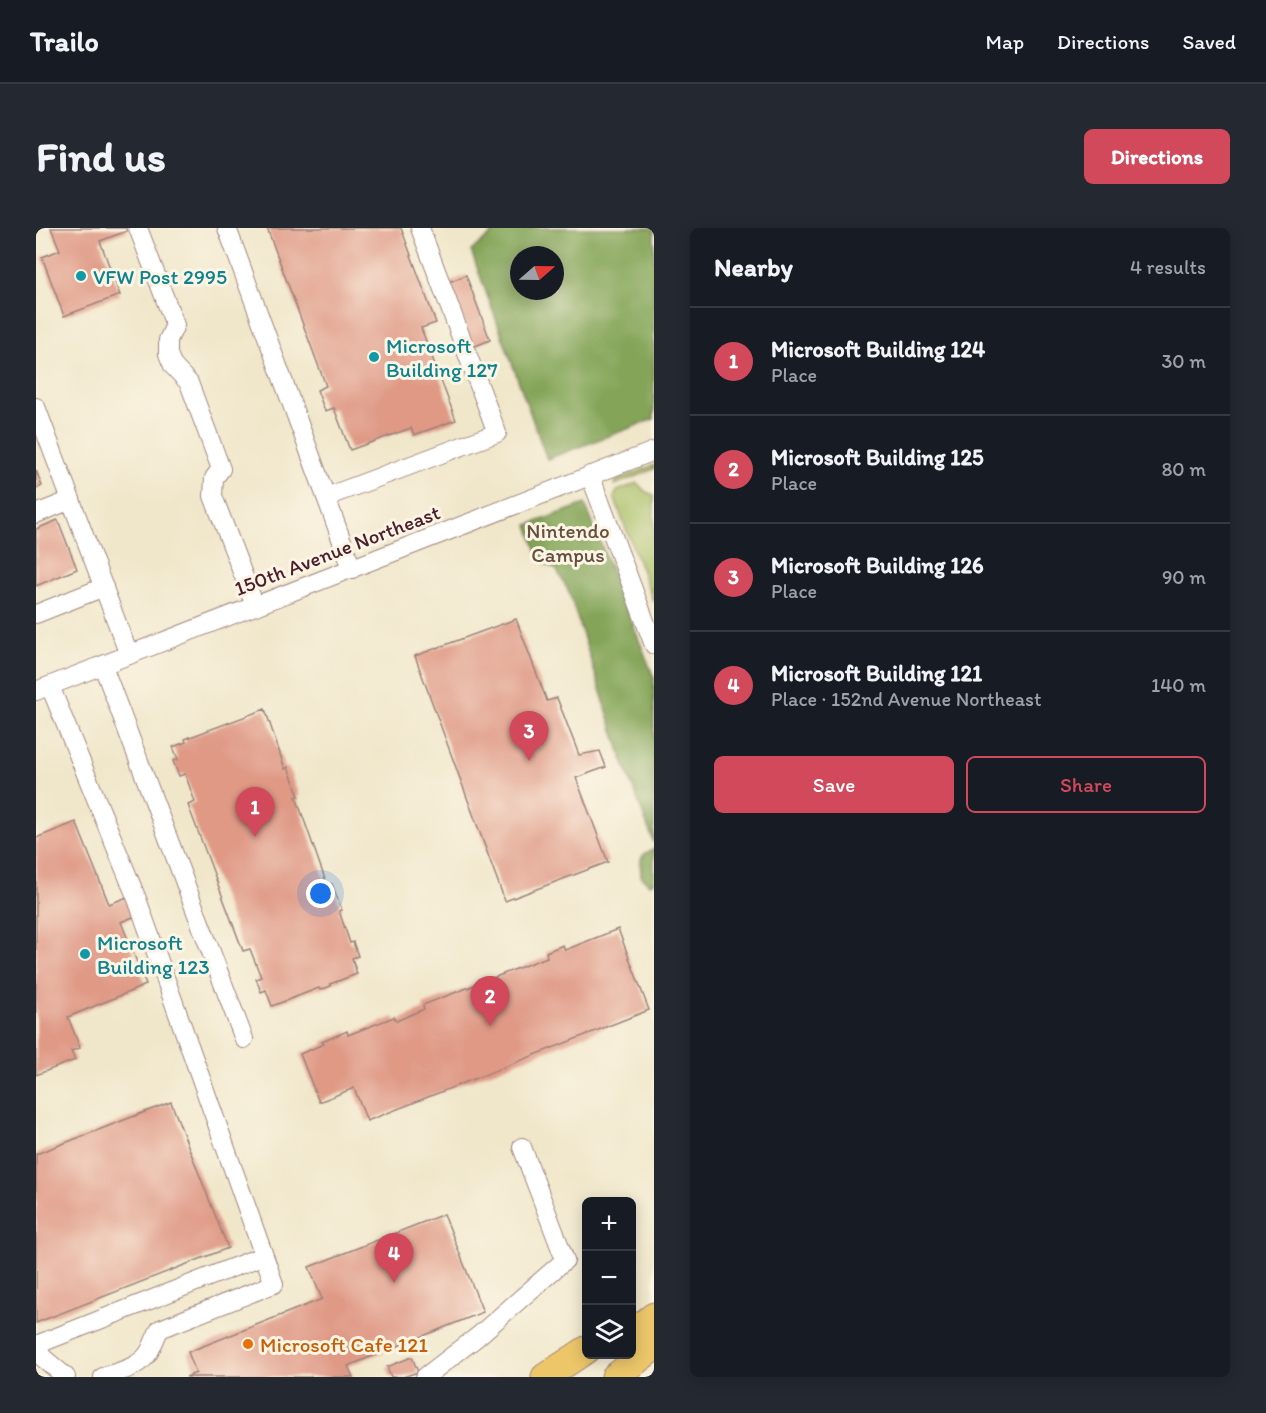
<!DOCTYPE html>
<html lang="en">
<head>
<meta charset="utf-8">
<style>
  :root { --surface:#171b24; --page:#242831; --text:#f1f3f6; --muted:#9ea1a6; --line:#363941; --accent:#d1495b }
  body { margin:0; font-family:Itim,sans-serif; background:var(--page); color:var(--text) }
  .controls { position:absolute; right:18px; bottom:18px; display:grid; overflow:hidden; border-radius:9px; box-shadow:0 3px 15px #0003 }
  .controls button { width:54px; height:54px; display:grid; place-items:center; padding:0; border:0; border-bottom:2px solid var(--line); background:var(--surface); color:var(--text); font:30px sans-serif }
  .compass { position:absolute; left:474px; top:18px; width:54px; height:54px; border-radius:50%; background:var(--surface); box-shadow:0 3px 15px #0003; rotate:70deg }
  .you { position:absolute; left:285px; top:666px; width:21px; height:21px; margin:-15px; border:4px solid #fff; border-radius:50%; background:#1a73e8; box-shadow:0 0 0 9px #1a73e833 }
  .badge { display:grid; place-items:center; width:39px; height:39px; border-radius:50%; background:var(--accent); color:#fff; font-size:20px; font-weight:700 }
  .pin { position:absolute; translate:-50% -50px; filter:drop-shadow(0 2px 3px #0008) }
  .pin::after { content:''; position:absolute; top:32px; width:21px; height:18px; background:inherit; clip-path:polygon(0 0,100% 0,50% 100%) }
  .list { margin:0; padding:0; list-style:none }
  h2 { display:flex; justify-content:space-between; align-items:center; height:78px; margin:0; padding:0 24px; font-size:26px }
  h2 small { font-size:20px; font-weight:400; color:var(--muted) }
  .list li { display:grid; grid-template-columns:39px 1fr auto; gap:18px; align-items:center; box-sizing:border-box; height:108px; padding:0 24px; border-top:2px solid var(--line) }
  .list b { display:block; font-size:22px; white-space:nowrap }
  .list p { margin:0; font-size:20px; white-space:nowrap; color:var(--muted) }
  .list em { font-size:20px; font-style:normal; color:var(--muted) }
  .actions { display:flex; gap:12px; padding:18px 24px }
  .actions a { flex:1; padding:14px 0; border:2px solid var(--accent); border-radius:9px; text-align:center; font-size:21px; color:var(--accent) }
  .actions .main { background:var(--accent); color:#fff }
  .icon { flex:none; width:33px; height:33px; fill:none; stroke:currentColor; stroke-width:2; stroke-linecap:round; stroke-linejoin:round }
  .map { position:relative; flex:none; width:618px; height:1149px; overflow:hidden; border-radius:9px }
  header { display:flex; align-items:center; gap:36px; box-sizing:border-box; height:84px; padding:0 30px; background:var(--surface); border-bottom:2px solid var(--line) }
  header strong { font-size:28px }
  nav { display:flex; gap:33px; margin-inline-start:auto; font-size:21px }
  .intro { display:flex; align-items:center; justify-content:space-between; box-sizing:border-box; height:144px; padding:0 36px }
  h1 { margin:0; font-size:42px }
  .button { padding:15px 27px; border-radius:9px; background:var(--accent); color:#fff; font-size:21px; font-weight:700 }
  main { display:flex; gap:36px; padding:0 36px }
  aside { flex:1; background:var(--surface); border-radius:9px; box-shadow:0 3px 15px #0003 }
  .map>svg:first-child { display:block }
  .green { fill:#a6be63; stroke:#786e47; stroke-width:1.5 }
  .forest { fill:#84a559; stroke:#676242; stroke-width:1.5; fill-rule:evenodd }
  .building { fill:#df9985 }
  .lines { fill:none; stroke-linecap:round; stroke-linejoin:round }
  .minor-casing { stroke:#9d837b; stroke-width:20 }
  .highway-casing { stroke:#9d837b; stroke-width:29 }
  .minor { stroke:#fff; stroke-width:18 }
  .highway { stroke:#ecc669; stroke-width:27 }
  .culture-dot { fill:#0f9aa8; stroke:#fcf5e5; stroke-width:2 }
  .food-dot { fill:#e8710a; stroke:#fcf5e5; stroke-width:2 }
  .labels { text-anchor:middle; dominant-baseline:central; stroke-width:6; stroke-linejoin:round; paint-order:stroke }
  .culture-label { font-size:21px; fill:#0d838f; stroke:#fcf5e5; text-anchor:start }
  .park-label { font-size:21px; fill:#664f3c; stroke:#fcf5e5 }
  .street-label { font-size:21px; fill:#4a1f2b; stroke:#fcf5e5 }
  .food-label { font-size:21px; fill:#c56008; stroke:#fcf5e5; text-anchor:start }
</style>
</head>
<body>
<header>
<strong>Trailo</strong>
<nav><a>Map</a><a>Directions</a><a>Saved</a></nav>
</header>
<div class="intro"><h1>Find us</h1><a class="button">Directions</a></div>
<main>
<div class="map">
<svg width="618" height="1149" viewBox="0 0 618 1149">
  <rect width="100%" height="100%" fill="#fcf5e5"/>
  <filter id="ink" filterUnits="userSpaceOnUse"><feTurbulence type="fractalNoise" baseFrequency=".0167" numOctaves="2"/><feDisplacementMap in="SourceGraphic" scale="12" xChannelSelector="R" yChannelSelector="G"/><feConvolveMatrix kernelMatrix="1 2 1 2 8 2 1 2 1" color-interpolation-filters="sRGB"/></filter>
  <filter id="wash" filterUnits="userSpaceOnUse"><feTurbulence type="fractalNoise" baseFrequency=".008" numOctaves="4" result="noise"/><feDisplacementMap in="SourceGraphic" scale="24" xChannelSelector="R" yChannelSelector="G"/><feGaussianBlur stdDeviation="1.35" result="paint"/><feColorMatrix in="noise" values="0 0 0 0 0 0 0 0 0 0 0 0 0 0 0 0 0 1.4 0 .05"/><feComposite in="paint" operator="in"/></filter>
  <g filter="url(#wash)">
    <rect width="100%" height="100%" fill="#f0e7cb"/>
    <g class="green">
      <polygon points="618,237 618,241 579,257 580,252"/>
      <polygon points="601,255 610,264 618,267 618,361 616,362 618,375 578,269 581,263"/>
    </g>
    <g class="forest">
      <path d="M 463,0 L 618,0 L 618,191 L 511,231 L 435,23 ZM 483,27 L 519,27 L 519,63 L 483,63 Z"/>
      <polygon points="549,276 618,450 618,615 587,533 533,364 520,341 504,333 492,297"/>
      <path d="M 618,621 L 618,654 L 613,656 L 605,648 C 604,633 602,627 618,621 Z"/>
    </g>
    <g id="blocks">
      <g class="building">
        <polygon points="15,0 90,0 91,3 64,13 84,67 28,88 6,29 24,22"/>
        <polygon points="231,0 365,0 400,95 385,100 420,192 378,207 375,200 314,222 298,180 289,183 281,162 290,158"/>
        <polygon points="430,47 454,112 437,119 413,54"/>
        <polygon points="0,242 6,258 0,261"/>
        <polygon points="22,292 41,341 0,358 0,301"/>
        <polygon points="480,391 511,473 521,470 543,527 564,523 570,539 540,550 572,634 469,673 379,428"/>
        <polygon points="229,481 249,541 252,539 263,568 260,569 291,657 296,656 306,682 303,683 314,715 317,714 322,728 316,730 321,746 294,756 295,758 284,762 283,760 236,778 230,762 225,764 221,753 220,751 225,749 214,721 207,723 152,577 159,574 149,546 143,548 137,533 142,531 137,519 150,514 149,511"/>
        <polygon points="40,594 73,676 94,668 102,687 85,694 110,757 32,789 44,820 35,823 39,832 0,847 0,610"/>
        <polygon points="582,701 613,782 331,893 318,860 283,874 264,826 288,816 286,814 311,803 312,807 358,789 360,793 388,781 387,777 511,729 510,724 527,717 529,722"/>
        <polygon points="135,874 192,1020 0,1095 0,926"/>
        <polygon points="408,986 447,1084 312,1138 317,1149 150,1149 160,1145 152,1124 286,1071 273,1039"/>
        <polygon points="376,1129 382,1144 367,1149 355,1149 351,1139"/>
      </g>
    </g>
  </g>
  <g filter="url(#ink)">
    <use href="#blocks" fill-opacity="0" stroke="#9d837b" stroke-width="1.5"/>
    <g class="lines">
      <g class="minor-casing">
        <g id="minor">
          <polyline points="102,0 139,97 132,112 132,126 137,138 153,155 185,241 178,250 177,268 219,378"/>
          <polyline points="191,0 290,269 461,205 384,0"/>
          <polyline points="0,179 93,427"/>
          <polyline points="554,247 618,417"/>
          <polyline points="290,269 316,341"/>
          <polyline points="0,286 35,272"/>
          <polyline points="0,386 68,359"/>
          <polyline points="67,438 208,811"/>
          <path d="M 14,458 L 101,671 L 238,1056 L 124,1101 C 119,1109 116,1121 111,1127 C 101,1140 81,1144 67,1149"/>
          <polyline points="0,463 618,223"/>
          <polyline points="1,1116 6,1129 30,1149"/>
          <polyline points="0,1117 226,1028"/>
          <polyline points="389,1149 441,1109 529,1032 486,919"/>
        </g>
      </g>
      <g class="highway-casing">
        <g id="highway">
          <polyline points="596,1105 618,1088"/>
          <polyline points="509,1149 550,1122"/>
          <polyline points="579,1149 618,1119"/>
        </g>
      </g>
      <use href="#minor" class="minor"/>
      <use href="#highway" class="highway"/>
    </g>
  </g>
  <g class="culture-dot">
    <circle cx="45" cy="48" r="6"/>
    <circle cx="338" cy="129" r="6"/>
    <circle cx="49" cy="726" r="6"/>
  </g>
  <circle class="food-dot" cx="212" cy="1116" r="6"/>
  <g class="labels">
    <g class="culture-label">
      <text x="57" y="48">VFW Post 2995</text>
      <text x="350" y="117">Microsoft<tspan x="350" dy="24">Building 127</tspan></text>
      <text x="61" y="714">Microsoft<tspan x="61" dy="24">Building 123</tspan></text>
    </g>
    <g class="park-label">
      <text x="532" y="302">Nintendo<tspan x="532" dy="24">Campus</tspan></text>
    </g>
    <g class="street-label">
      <text transform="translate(301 322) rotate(-21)">150th Avenue Northeast</text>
    </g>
    <g class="food-label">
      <text x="224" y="1116">Microsoft Cafe 121</text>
    </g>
  </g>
</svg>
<div class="controls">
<button>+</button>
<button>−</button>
<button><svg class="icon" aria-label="layers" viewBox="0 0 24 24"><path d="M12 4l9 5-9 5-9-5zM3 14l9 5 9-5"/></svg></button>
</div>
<svg class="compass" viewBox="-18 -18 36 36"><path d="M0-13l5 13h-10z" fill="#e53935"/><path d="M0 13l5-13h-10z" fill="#9ea1a6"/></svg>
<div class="you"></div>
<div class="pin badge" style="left:219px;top:609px">1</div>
<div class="pin badge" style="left:454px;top:798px">2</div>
<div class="pin badge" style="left:493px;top:533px">3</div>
<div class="pin badge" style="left:358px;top:1055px">4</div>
</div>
<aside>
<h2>Nearby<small>4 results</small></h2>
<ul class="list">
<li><span class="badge">1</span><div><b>Microsoft Building 124</b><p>Place</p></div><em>30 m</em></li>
<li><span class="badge">2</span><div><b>Microsoft Building 125</b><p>Place</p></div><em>80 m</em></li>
<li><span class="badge">3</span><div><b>Microsoft Building 126</b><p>Place</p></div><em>90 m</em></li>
<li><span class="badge">4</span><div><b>Microsoft Building 121</b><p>Place · 152nd Avenue Northeast</p></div><em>140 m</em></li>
</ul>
<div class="actions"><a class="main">Save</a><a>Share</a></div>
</aside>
</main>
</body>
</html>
